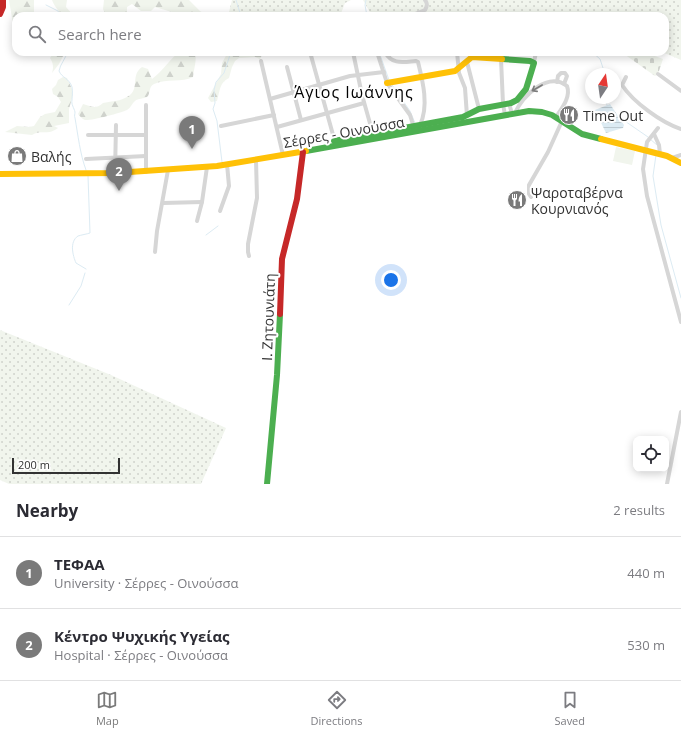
<!DOCTYPE html>
<html lang="en">
<head>
<meta charset="utf-8">
<style>
  :root { --surface:#fff; --page:#f7f7f7; --text:#2b2b33; --muted:#7c7c81; --line:#e1e1e2; --accent:#7a7a7a }
  body { margin:0; font-family:"Open Sans",sans-serif; background:var(--page); color:var(--text) }
  .controls { position:absolute; right:12px; bottom:12px; display:grid; overflow:hidden; border-radius:8px; box-shadow:0 2px 10px #0003 }
  .controls button { width:36px; height:36px; display:grid; place-items:center; padding:0; border:0; border-bottom:1px solid var(--line); background:var(--surface); color:var(--text); font:20px sans-serif }
  .compass { position:absolute; left:585px; top:68px; width:36px; height:36px; border-radius:50%; background:var(--surface); box-shadow:0 2px 10px #0003; rotate:13deg }
  .scale { position:absolute; left:12px; bottom:10px; width:108px; box-sizing:border-box; padding-left:4px; border:2px solid #323232; border-top:0; font-size:11px; line-height:14px; white-space:nowrap; color:#323232; -webkit-text-stroke:3px #fff; paint-order:stroke }
  .you { position:absolute; left:391px; top:280px; width:14px; height:14px; margin:-10px; border:3px solid #fff; border-radius:50%; background:#1a73e8; box-shadow:0 0 0 6px #1a73e833 }
  .badge { display:grid; place-items:center; width:26px; height:26px; border-radius:50%; background:var(--accent); color:#fff; font-size:13px; font-weight:700 }
  .pin { position:absolute; translate:-50% -33px; filter:drop-shadow(0 1px 2px #0008) }
  .pin::after { content:''; position:absolute; top:21px; width:14px; height:12px; background:inherit; clip-path:polygon(0 0,100% 0,50% 100%) }
  .list { margin:0; padding:0; list-style:none }
  h2 { display:flex; justify-content:space-between; align-items:center; height:52px; margin:0; padding:0 16px; font-size:17px }
  h2 small { font-size:13px; font-weight:400; color:var(--muted) }
  .list li { display:grid; grid-template-columns:26px 1fr auto; gap:12px; align-items:center; box-sizing:border-box; height:72px; padding:0 16px; border-top:1px solid var(--line) }
  .list b { display:block; font-size:15px; white-space:nowrap }
  .list p { margin:0; font-size:13px; white-space:nowrap; color:var(--muted) }
  .list em { font-size:13px; font-style:normal; color:var(--muted) }
  .icon { flex:none; width:22px; height:22px; fill:none; stroke:currentColor; stroke-width:2; stroke-linecap:round; stroke-linejoin:round }
  .map { position:relative; flex:none; width:681px; height:484px; overflow:hidden }
  .search { position:absolute; background:var(--surface); box-shadow:0 2px 10px #0003; left:12px; right:12px; top:12px; height:44px; display:flex; align-items:center; gap:10px; box-sizing:border-box; padding:0 14px; border-radius:12px; color:var(--muted); font-size:15px }
  .sheet { height:196px; background:var(--surface) }
  nav { display:flex; justify-content:space-around; align-items:center; box-sizing:border-box; height:56px; border-top:1px solid var(--line); background:var(--surface); font-size:11px; color:var(--muted) }
  nav a { display:grid; justify-items:center; gap:2px }
  nav .on { color:var(--accent) }
  .map>svg:first-child { display:block }
  .forest { fill:url(#forest-firs) }
  .cemetery { fill:url(#cemetery-stones) }
  .park { fill:url(#park-dots) }
  .pitch { fill:#f1f5ed }
  .water { fill:url(#water-rules) }
  .lines { fill:none; stroke-linecap:round; stroke-linejoin:round }
  .stream { stroke:#dcebf3; stroke-width:1 }
  .street { stroke:#d6d6d6; stroke-width:4 }
  .fast { stroke:#4caf50; stroke-width:6 }
  .slow { stroke:#ffc107; stroke-width:6 }
  .jam { stroke:#c62828; stroke-width:6 }
  .oneway { stroke:#7c7c7c }
  .labels { text-anchor:middle; dominant-baseline:central; stroke-width:4; stroke-linejoin:round; paint-order:stroke }
  .poi-label { font-size:14px; fill:#323232; stroke:#fff; text-anchor:start }
  .street-label { font-size:14px; fill:#323232; stroke:#fff }
  .quarter-label { font-size:16px; letter-spacing:1px; fill:#000; stroke:#fff }
</style>
</head>
<body>
<div class="map">
<svg width="681" height="484" viewBox="0 0 681 484">
  <defs>
    <pattern id="forest-firs" width="22" height="20" patternUnits="userSpaceOnUse"><rect width="22" height="20" fill="#f1f5ed"/><path d="M5 1l3.5 6h-7zM16 11l3.5 6h-7z" fill="#cfd2cc"/></pattern>
    <pattern id="cemetery-stones" width="16" height="16" patternUnits="userSpaceOnUse"><rect width="16" height="16" fill="#f1f5ed"/><path d="M2 7V4a2 2 0 0 1 4 0v3zM10 15v-3a2 2 0 0 1 4 0v3z" fill="#cfd2cc"/></pattern>
    <pattern id="park-dots" width="8" height="8" patternUnits="userSpaceOnUse"><rect width="8" height="8" fill="#f1f5ed"/><path d="M2 2h.1M6 6h.1" fill="none" stroke="#cfd2cc" stroke-width="1.8" stroke-linecap="round"/></pattern>
    <pattern id="water-rules" width="6" height="5" patternUnits="userSpaceOnUse"><rect width="6" height="5" fill="#dcebf3"/><path d="M0 2.5h6" fill="none" stroke="#bdcad1"/></pattern>
  </defs>
  <rect width="100%" height="100%" fill="#fff"/>
  <g class="forest">
    <polygon points="9,0 34,0 34,16 16,16 16,30 13,24"/>
    <path d="M 52,0 L 67,0 L 66,7 L 74,16 L 48,16 L 49,14 L 60,14 C 58,9 54,6 52,0 Z"/>
    <polygon points="104,0 189,0 200,11 208,16 177,16 175,13 155,7 151,11 141,11 132,4 127,7 127,16 106,16 103,9"/>
    <path d="M 54,52 L 65,52 L 59,64 L 52,73 C 54,67 53,63 50,58 Z"/>
    <path d="M 179,52 L 195,52 C 197,61 194,68 193,77 C 182,83 167,78 154,84 C 148,87 151,93 147,97 C 144,99 138,98 135,101 C 132,103 131,108 127,110 C 121,113 90,121 85,120 C 82,119 80,116 78,114 L 83,104 C 91,106 96,110 103,103 C 111,101 117,102 125,98 C 142,91 129,76 142,67 L 148,69 L 152,79 C 163,71 169,60 179,52 Z"/>
    <path d="M 228,52 L 264,52 L 260,59 L 255,57 L 239,58 L 235,61 L 232,67 L 229,78 C 219,83 220,91 217,101 L 211,102 L 208,98 L 221,74 L 222,63 Z"/>
    <path d="M 63,77 L 67,78 L 72,89 L 73,95 L 69,109 L 69,123 L 54,126 L 58,128 C 48,136 41,129 32,135 L 5,132 L 17,126 L 29,127 L 34,126 L 40,117 L 45,114 L 55,112 L 61,102 L 58,97 L 53,94 L 52,89 L 56,85 L 58,80 Z"/>
  </g>
  <polygon class="cemetery" points="626,52 644,52 663,59 658,74 655,76 624,54"/>
  <g class="park">
    <polygon points="232,0 351,0 345,3 340,16 228,16"/>
    <polygon points="363,0 681,0 681,60 662,52 665,52 665,16 518,16 502,12 479,16 372,16"/>
    <polygon points="0,330 111,375 226,428 201,484 9,484 0,480"/>
  </g>
  <polygon class="pitch" points="616,147 635,151 632,165 613,161"/>
  <polygon class="water" points="610,104 624,125 623,128 606,133 595,110"/>
  <g class="lines">
    <g class="stream">
      <polyline points="236,0 241,16"/>
      <polyline points="366,0 365,5 367,16"/>
      <polyline points="46,5 58,11 61,16"/>
      <path d="M 67,52 C 66,59 60,64 59,71 C 62,78 69,78 72,87 C 73,93 72,95 72,100 C 71,104 74,108 75,112 C 75,114 74,116 75,118 C 78,135 80,154 86,170"/>
      <polyline points="379,52 389,80"/>
      <polyline points="592,52 600,59 605,74"/>
      <polyline points="392,85 410,111 415,123"/>
      <polyline points="605,98 607,105"/>
      <polyline points="619,117 648,137"/>
      <polyline points="650,139 657,145"/>
      <polyline points="656,155 653,176 661,225 681,298"/>
      <polyline points="222,162 217,121 213,109 215,103 214,90 216,82 224,73 231,52"/>
      <polyline points="206,235 218,226"/>
      <path d="M 86,269 L 76,263 C 73,256 69,242 78,236 C 81,235 87,234 90,233 L 88,176"/>
      <polyline points="69,305 81,286 85,273"/>
    </g>
    <g class="street">
      <path d="M 410,16 L 425,10 C 427,6 428,4 425,0"/>
      <polyline points="310,52 335,142"/>
      <polyline points="353,52 362,95 373,134"/>
      <polyline points="377,52 387,83 410,115 414,128"/>
      <path d="M 385,52 C 392,65 403,62 416,61 L 418,62 C 423,82 429,106 420,125"/>
      <polyline points="457,52 459,73 465,88 467,116"/>
      <polyline points="501,59 503,104 505,115"/>
      <polyline points="261,61 283,155"/>
      <polyline points="467,62 479,109"/>
      <polyline points="534,62 536,52"/>
      <polyline points="287,67 301,120"/>
      <polyline points="658,74 681,91"/>
      <path d="M 626,77 L 622,85 C 633,102 662,123 681,129"/>
      <polyline points="557,82 558,76 561,73 565,73 567,76 564,84"/>
      <polyline points="270,99 350,76 384,72"/>
      <polyline points="509,103 512,114"/>
      <path d="M 515,113 C 522,96 548,71 567,86 C 571,97 562,108 556,117"/>
      <polyline points="221,126 274,115"/>
      <polyline points="277,127 364,103"/>
      <polyline points="658,128 647,142 643,169 647,196 681,322"/>
      <polyline points="654,134 659,145 660,154"/>
      <polyline points="88,135 146,135"/>
      <polyline points="672,158 681,155"/>
      <polyline points="86,159 146,156"/>
      <polyline points="146,172 146,105"/>
      <polyline points="115,173 116,125"/>
      <polyline points="531,197 529,194 529,185 548,152 562,121"/>
      <polyline points="163,203 202,202"/>
      <polyline points="220,211 229,186 227,164"/>
      <polyline points="197,221 202,202 207,167"/>
      <polyline points="155,252 157,231 168,170"/>
      <polyline points="249,256 248,252 248,244 257,198 256,160"/>
      <polyline points="667,484 681,412"/>
    </g>
    <g class="fast">
      <polyline points="334,141 463,117 479,109 511,103 517,100 526,89 534,63 530,61 502,59"/>
      <polyline points="306,151 529,111 542,112 552,115 582,134 601,139"/>
      <polyline points="267,484 277,375 280,314"/>
    </g>
    <g class="slow">
      <polyline points="387,83 455,71 472,57 502,59"/>
      <polyline points="601,139 667,156 681,163"/>
      <polyline points="0,174 115,173 217,166 306,151"/>
    </g>
    <g class="jam">
      <polyline points="0,14 3,7 3,0"/>
      <polyline points="280,314 282,259 297,199 303,152"/>
    </g>
  </g>
  <defs><path id="oneway-shaft" d="M-6 0H5M1.5-3L5.5 0L1.5 3" fill="none" stroke-width="1.6" stroke-linecap="round" stroke-linejoin="round"/></defs>
  <use class="oneway" href="#oneway-shaft" transform="translate(537 88) rotate(150)"/>
  <defs>
    <g id="restaurant-disc" transform="scale(1)"><circle r="9.5" fill="#7a7a7a" stroke="#fff"/><path d="M-5-6h1v4h1v-4h1v4h1v-4h1v5L-1.5 .5V6h-2V.5L-5-1ZM5-6V6H3V1.5H1.5Q1.5-4 5-6Z" fill="#fff"/></g>
    <g id="shop-disc" transform="scale(1)"><circle r="9.5" fill="#7a7a7a" stroke="#fff"/><path d="M-5-2.5h2.3a2.7 3.5 0 0 1 5.4 0H5L5.5 6h-11ZM-1.5-2.5h3a1.5 2.3 0 0 0-3 0Z" fill="#fff"/></g>
  </defs>
  <g fill-rule="evenodd">
    <use href="#restaurant-disc" x="569" y="115"/>
    <use href="#shop-disc" x="17" y="156"/>
    <use href="#restaurant-disc" x="517" y="200"/>
  </g>
  <g class="labels">
    <g class="poi-label">
      <text x="583" y="115">Time Out</text>
      <text x="31" y="156">Βαλής</text>
      <text x="531" y="192">Ψαροταβέρνα<tspan x="531" dy="16">Κουρνιανός</tspan></text>
    </g>
    <g class="street-label">
      <text transform="translate(344 132) rotate(-10)">Σέρρες - Οινούσσα</text>
      <text transform="translate(268 317) rotate(-88)">Ι. Ζητουνιάτη</text>
    </g>
    <g class="quarter-label">
      <text x="354" y="92">Άγιος Ιωάννης</text>
    </g>
  </g>
</svg>
<div class="controls">
<button><svg class="icon" aria-label="locate" viewBox="0 0 24 24"><circle cx="12" cy="12" r="6"/><path d="M12 2v4M12 18v4M2 12h4M18 12h4"/></svg></button>
</div>
<svg class="compass" viewBox="-18 -18 36 36"><path d="M0-13l5 13h-10z" fill="#e53935"/><path d="M0 13l5-13h-10z" fill="#7c7c81"/></svg>
<div class="scale">200 m</div>
<div class="you"></div>
<div class="pin badge" style="left:192px;top:149px">1</div>
<div class="pin badge" style="left:119px;top:191px">2</div>
<div class="search"><svg class="icon" aria-label="search" viewBox="0 0 24 24"><circle cx="10" cy="10" r="6"/><path d="M15 15l6 6"/></svg>Search here</div>
</div>
<section class="sheet">
<h2>Nearby<small>2 results</small></h2>
<ul class="list">
<li><span class="badge">1</span><div><b>ΤΕΦΑΑ</b><p>University · Σέρρες - Οινούσσα</p></div><em>440 m</em></li>
<li><span class="badge">2</span><div><b>Κέντρο Ψυχικής Υγείας</b><p>Hospital · Σέρρες - Οινούσσα</p></div><em>530 m</em></li>
</ul>
</section>
<nav>
<a class="on"><svg class="icon" aria-label="map" viewBox="0 0 24 24"><path d="M3 6l6-2 6 2 6-2v14l-6 2-6-2-6 2zM9 4v14M15 6v14"/></svg>Map</a>
<a><svg class="icon" aria-label="directions" viewBox="0 0 24 24"><path d="M12 3l9 9-9 9-9-9zM9 14v-3h6M13 9l2 2-2 2"/></svg>Directions</a>
<a><svg class="icon" aria-label="saved" viewBox="0 0 24 24"><path d="M7 4h10v16l-5-4-5 4z"/></svg>Saved</a>
</nav>
</body>
</html>
